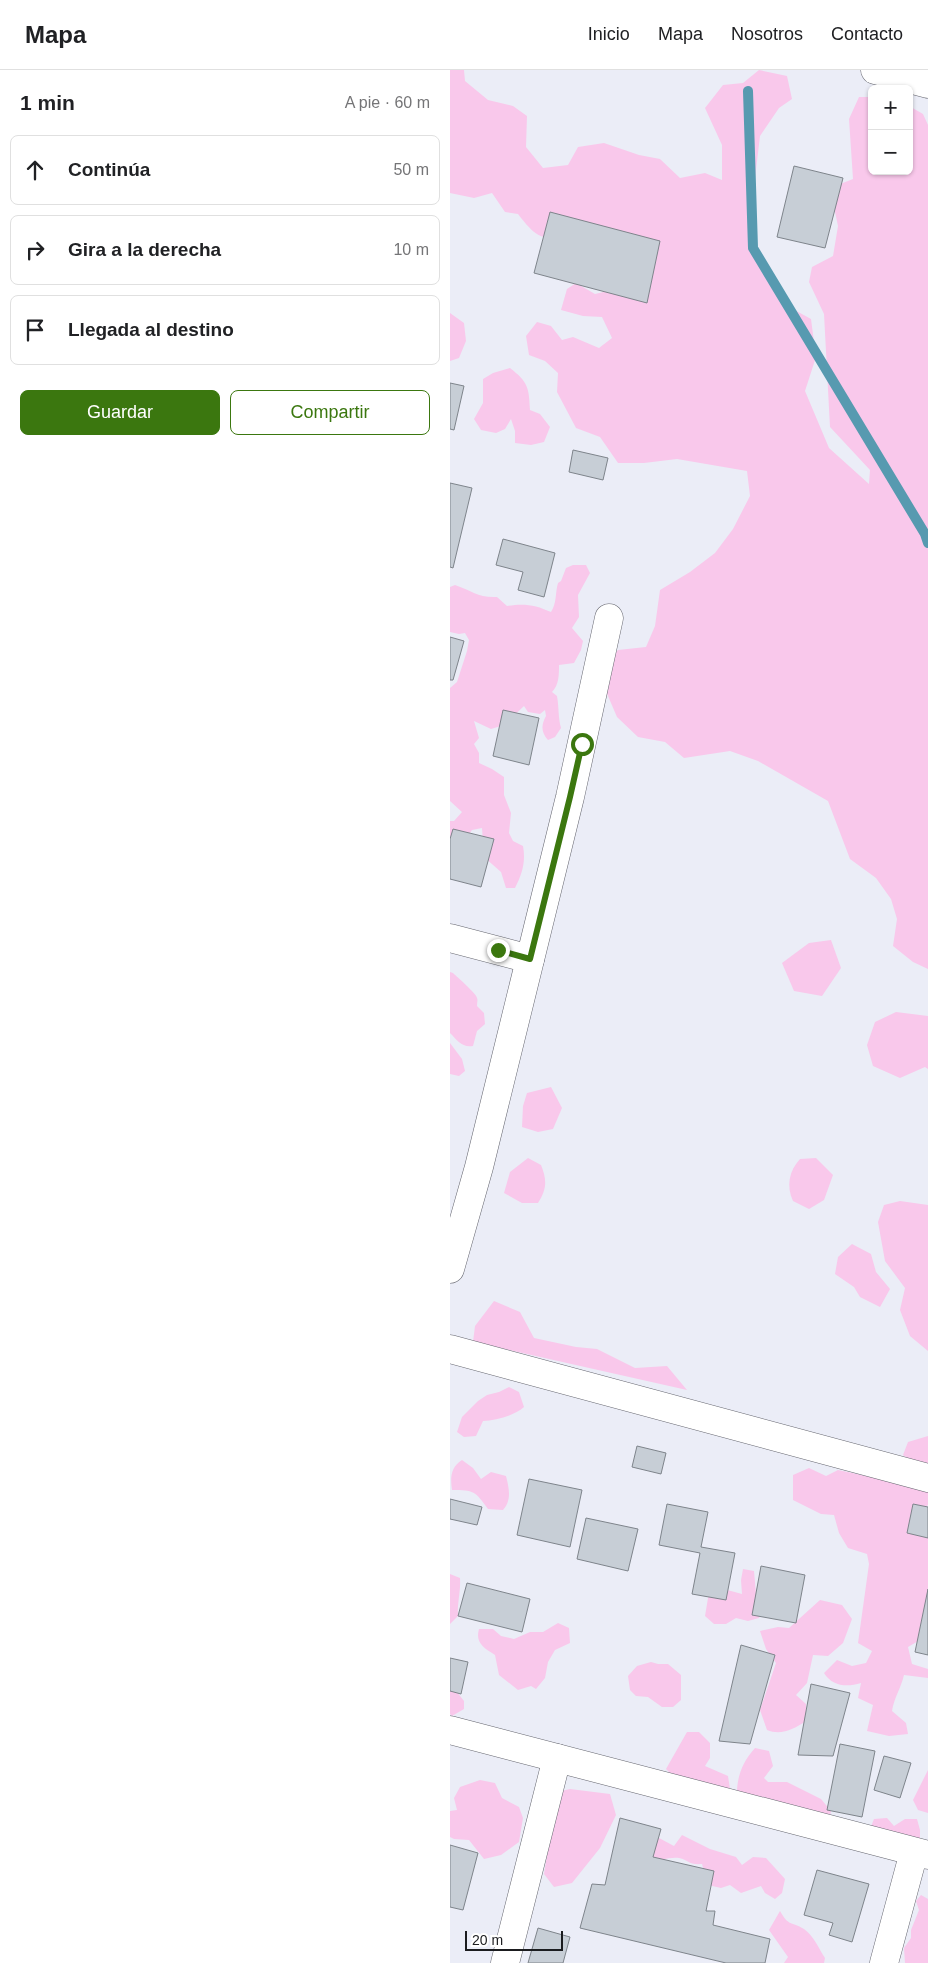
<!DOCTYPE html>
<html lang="es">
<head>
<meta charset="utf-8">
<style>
  :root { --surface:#fff; --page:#f2f2f2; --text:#202124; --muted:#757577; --line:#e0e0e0; --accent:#3b770f }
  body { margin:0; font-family:Helvetica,sans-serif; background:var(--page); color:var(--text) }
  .controls { position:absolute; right:15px; top:15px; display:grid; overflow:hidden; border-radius:8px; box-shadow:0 1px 4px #0004 }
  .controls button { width:45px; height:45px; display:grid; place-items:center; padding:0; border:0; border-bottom:1px solid var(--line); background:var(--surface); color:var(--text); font:25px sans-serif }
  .scale { position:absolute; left:15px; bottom:12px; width:98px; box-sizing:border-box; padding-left:5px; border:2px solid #1b1c1f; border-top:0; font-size:14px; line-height:18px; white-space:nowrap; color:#1b1c1f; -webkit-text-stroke:4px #fff; paint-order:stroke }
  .stop { position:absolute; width:15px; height:15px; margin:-11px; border:4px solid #3b770f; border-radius:50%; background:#fff }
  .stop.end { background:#3b770f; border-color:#fff; box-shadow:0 1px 5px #0008 }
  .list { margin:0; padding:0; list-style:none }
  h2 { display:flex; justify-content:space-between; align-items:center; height:65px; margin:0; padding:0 20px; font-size:21px }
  h2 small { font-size:16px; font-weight:400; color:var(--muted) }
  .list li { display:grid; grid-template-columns:32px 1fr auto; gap:15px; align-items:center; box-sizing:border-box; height:70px; margin:0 10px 10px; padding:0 10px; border:1px solid var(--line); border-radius:8px }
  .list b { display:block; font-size:19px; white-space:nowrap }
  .list em { font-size:16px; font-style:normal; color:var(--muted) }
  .actions { display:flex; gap:10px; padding:15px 20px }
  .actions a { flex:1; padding:11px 0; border:1px solid var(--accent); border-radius:8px; text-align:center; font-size:18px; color:var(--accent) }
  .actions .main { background:var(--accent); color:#fff }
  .icon { flex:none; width:28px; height:28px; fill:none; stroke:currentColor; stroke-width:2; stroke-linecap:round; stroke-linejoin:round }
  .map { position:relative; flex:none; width:478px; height:1893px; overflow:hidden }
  header { display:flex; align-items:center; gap:30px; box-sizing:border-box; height:70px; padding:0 25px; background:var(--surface); border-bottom:1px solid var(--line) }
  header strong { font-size:24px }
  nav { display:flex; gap:28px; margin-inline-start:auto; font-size:18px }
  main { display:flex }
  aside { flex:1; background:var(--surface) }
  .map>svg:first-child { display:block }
  .green { fill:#f9c8eb }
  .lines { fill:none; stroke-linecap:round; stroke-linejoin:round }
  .stream { stroke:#579ab0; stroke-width:10 }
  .building { fill:#c7ced6; stroke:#7e848b }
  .minor-casing { stroke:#64656e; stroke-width:29 }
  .tertiary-casing { stroke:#64656e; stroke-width:29 }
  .minor { stroke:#fff; stroke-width:28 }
  .tertiary { stroke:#fff; stroke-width:28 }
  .route { stroke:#3b770f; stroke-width:6 }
</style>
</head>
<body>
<header>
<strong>Mapa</strong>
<nav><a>Inicio</a><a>Mapa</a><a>Nosotros</a><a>Contacto</a></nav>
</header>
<main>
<aside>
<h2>1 min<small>A pie · 60 m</small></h2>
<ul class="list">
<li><svg class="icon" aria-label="ahead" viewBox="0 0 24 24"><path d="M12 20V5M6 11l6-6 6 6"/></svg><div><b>Continúa</b></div><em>50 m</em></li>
<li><svg class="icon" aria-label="right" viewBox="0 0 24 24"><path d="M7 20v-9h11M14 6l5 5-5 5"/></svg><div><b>Gira a la derecha</b></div><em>10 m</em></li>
<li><svg class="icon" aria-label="arrive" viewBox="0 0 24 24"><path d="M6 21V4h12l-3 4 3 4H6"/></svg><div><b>Llegada al destino</b></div></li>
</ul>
<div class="actions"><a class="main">Guardar</a><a>Compartir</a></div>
</aside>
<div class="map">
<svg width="478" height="1893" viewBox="0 0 478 1893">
  <rect width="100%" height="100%" fill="#ebedf7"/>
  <g class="green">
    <path d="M 0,0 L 14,0 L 15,11 L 38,30 L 63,36 L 77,46 L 76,77 L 93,98 L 118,95 L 128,77 L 154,73 L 189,85 L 210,89 L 230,108 L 255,103 L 272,110 L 272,75 L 255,38 L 273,15 L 293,13 L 309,0 L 337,6 L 342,29 L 329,38 L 310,66 L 298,167 L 316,208 L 341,238 L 361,249 L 366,287 L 355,321 L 379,378 L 419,414 L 420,400 L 380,357 L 374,244 L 359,212 L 362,197 L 383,186 L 388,156 L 380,118 L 403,109 L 399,49 L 409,27 L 422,27 L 422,101 L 459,101 L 459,36 L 473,44 L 478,55 L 478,899 L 463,892 L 443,876 L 447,849 L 441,829 L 426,808 L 400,789 L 378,731 L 308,691 L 280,681 L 234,688 L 215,672 L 188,667 L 167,647 L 155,619 L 156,593 L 168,580 L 196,577 L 205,556 L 210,520 L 240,502 L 265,483 L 283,459 L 300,426 L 297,401 L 227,389 L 194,393 L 168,393 L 150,367 L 126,358 L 107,322 L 108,303 L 95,291 L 79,285 L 76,266 L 87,252 L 101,256 L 112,270 L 123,267 L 149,278 L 162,268 L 152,247 L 133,246 L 111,240 L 117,219 L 126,213 L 145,224 L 162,220 L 116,171 C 89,168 85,166 68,144 L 55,142 L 42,123 L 24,128 L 0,123 Z"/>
    <polygon points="0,243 14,253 16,271 9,288 0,291"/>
    <path d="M 60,298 C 78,312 79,317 80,340 L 90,344 L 100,357 L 94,372 L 81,375 L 65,373 L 65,361 L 61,349 L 55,359 L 46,363 L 31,360 L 24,349 L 33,333 L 33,309 L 43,303 Z"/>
    <path d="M 123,495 L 136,495 L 140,503 L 128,525 L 129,547 L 122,558 L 133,571 L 131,580 L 124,593 L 109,595 C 109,605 109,615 102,622 L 107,626 C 109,637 108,647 111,658 L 105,667 L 98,670 C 91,662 91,655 96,646 L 95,640 L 90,644 L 78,642 L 74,636 L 54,655 L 41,659 L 24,651 L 29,668 L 24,674 L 29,683 L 29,693 L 42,699 L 54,707 L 54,725 L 61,743 L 59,763 L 63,771 L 73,776 C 76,792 72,804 65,818 L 56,818 L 51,802 L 34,787 L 32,758 L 22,760 L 14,771 L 0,784 L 0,751 L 4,751 L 12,742 L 0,731 L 0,618 L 7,612 L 17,581 L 19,570 L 15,563 L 9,564 L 0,562 L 0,517 L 5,515 C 23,521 28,528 47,527 L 57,536 C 74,533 86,535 101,542 C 107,533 105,523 108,513 L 111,511 L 116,498 Z"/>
    <polygon points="381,870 391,898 372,926 344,921 332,893 359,873"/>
    <path d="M 0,902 L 3,903 C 7,907 27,924 27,928 C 28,930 27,933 27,936 L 34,943 L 35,954 L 27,961 L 23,976 C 12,978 7,970 0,963 Z"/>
    <polygon points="446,942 478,946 478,999 475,997 450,1008 423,996 417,975 425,952"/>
    <polygon points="0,973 12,989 15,1001 9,1006 0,1004"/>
    <polygon points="101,1017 112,1038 103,1059 88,1062 72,1057 73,1036 77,1023"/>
    <path d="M 78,1088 L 91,1095 C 97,1110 97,1119 88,1133 L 72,1133 L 54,1123 L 60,1102 Z"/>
    <path d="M 366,1088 L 383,1105 L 374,1130 L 359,1139 L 343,1131 C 336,1116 339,1101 350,1089 Z"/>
    <polygon points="450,1131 478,1135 478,1281 460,1266 450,1240 455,1218 435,1191 428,1152 434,1135"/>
    <polygon points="402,1174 421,1184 426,1202 440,1219 430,1237 410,1227 404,1217 385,1204 388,1187"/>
    <polygon points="44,1231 70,1242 84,1268 126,1277 147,1279 185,1298 217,1296 237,1320 23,1272 25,1256"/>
    <path d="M 59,1317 L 69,1322 L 74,1337 C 64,1346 46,1350 33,1351 L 26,1366 L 14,1367 L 7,1362 L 12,1347 L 28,1331 L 37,1325 L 49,1322 Z"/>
    <polygon points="478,1366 478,1403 477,1403 453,1385 458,1372"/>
    <path d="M 12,1390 L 23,1398 L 31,1409 L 41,1402 L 56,1406 C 59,1418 62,1430 53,1440 L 38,1439 C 25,1421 24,1420 2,1420 C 0,1407 1,1397 12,1390 Z"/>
    <path d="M 359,1398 L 376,1406 L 388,1400 L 421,1407 L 440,1401 L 478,1420 L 478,1435 L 468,1441 L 478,1455 L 478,1561 L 475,1567 L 458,1577 L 462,1594 L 478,1599 L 478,1608 L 454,1605 C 451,1618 444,1628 442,1641 L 456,1653 L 458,1664 L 439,1666 L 417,1661 L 423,1635 L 408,1628 L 411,1613 C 397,1617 383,1617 374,1603 L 387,1590 L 402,1596 L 416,1593 L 422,1581 L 408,1573 L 419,1494 L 417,1484 L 398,1478 L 389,1463 L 384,1445 L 371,1444 L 343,1430 L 343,1405 Z"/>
    <polygon points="293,1499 304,1501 306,1524 315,1533 309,1548 298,1551 286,1548 276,1554 264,1554 255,1546 259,1522 270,1518 292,1524 291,1510"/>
    <path d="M 0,1504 L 10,1508 C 11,1521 7,1533 8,1546 L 0,1554 Z"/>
    <path d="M 370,1530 L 392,1535 L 402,1549 L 393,1573 L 378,1586 L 363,1585 L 357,1613 L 346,1625 L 356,1634 L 356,1651 C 344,1659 331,1666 317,1660 L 310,1640 L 326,1593 L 316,1579 L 310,1561 L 328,1557 L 339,1558 Z"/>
    <path d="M 108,1553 L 119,1558 L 120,1573 L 105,1580 L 98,1592 L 95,1608 L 86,1619 L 81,1616 L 68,1620 L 49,1605 L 45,1585 C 34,1578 25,1573 29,1559 L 43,1559 L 51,1566 L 64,1569 L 80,1562 L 93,1562 Z"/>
    <polygon points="201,1592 208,1594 218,1594 231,1605 231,1630 223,1637 212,1637 198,1627 186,1626 180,1620 178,1606 187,1596"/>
    <polygon points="0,1617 3,1617 14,1631 14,1639 2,1646 0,1644"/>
    <polygon points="237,1662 249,1662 260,1673 260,1688 255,1696 278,1706 280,1719 266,1723 226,1709 216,1699"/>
    <path d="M 305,1678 L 319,1681 L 323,1696 L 314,1708 L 318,1712 L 337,1712 L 371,1729 L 381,1741 L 379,1751 L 287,1723 C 287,1706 293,1691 305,1678 Z"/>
    <polygon points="478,1700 478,1743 468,1740 463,1730"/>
    <polygon points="30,1710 45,1713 52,1728 69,1737 73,1748 69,1772 51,1785 34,1789 19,1770 4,1769 0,1767 0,1741 7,1740 4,1728 10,1717"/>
    <polygon points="120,1719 160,1724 166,1745 150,1778 122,1813 104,1817 94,1804 107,1722"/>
    <polygon points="437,1748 444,1756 455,1749 467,1749 470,1760 470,1773 420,1759 424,1749"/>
    <path d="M 232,1765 L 260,1779 L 286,1787 L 292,1795 L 303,1787 L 316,1788 L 335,1809 L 332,1823 L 325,1829 L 315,1823 L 311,1816 L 291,1823 L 280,1815 L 271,1818 L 258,1815 L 252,1794 C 238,1795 239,1790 229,1788 C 220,1787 210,1790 200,1792 L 195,1772 L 209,1768 L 224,1776 Z"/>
    <polygon points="471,1825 478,1829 478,1893 455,1893 454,1878 461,1868 461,1860 469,1840 466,1831"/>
    <path d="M 330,1841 C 339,1857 341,1851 354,1859 C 364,1866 369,1879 375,1888 L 374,1893 L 334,1893 L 338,1887 L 319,1860 Z"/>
  </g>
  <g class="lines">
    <polyline class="stream" points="298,21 303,178 475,464 478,473"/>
  </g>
  <g class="building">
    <polygon points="344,96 393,108 375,178 327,167"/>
    <polygon points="100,142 210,171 197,233 84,203"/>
    <polygon points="0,313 14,316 4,360 0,359"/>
    <polygon points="123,380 158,388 153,410 119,402"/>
    <polygon points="0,413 22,418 3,498 0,497"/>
    <polygon points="53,469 105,483 94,527 68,520 73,502 46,495"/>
    <polygon points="0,567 14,571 3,610 0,610"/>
    <polygon points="53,640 89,648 79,695 43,686"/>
    <polygon points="3,759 44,769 31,817 0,809 0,769"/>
    <polygon points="187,1376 216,1383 211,1404 182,1397"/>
    <polygon points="79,1409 132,1420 120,1477 67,1465"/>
    <polygon points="0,1429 32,1437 27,1455 0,1449"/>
    <polygon points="217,1434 258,1442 251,1477 285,1483 276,1530 242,1524 250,1483 209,1475"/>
    <polygon points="463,1434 478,1437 478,1468 457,1463"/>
    <polygon points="136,1448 188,1459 178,1501 127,1489"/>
    <polygon points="311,1496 355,1505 346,1553 302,1545"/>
    <polygon points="17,1513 80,1529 72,1562 8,1546"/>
    <polygon points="478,1519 478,1585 465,1582"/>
    <polygon points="291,1575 325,1585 300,1674 269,1671"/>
    <polygon points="0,1588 18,1592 11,1624 0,1621"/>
    <polygon points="361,1614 400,1623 383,1686 348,1685"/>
    <polygon points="390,1674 425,1681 412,1747 377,1740"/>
    <polygon points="434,1686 461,1693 450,1728 424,1720"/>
    <polygon points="170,1748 211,1759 203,1787 264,1801 256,1841 265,1841 263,1855 320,1869 315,1893 276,1893 130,1858 142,1814 155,1815"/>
    <polygon points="0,1775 28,1783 13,1840 0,1837"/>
    <polygon points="367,1800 419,1814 402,1872 379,1865 383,1853 354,1845"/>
    <polygon points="88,1858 120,1867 113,1893 78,1893"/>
  </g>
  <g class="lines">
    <g class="minor-casing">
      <g id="minor">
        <polyline points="0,868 80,889"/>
        <polyline points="0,1199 29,1097 120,727 159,548"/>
        <polyline points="0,1279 478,1408"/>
        <polyline points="0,1660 478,1785"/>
        <polyline points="55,1893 107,1688"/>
        <polyline points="434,1893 464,1782"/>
      </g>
    </g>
    <g class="tertiary-casing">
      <polyline id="tertiary" points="425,0 478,14"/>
    </g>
    <use href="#minor" class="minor"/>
    <use href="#tertiary" class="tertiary"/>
  </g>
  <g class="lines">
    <polyline class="route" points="48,880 80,889 120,727 132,674"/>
  </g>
</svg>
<div class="controls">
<button>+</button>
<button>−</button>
</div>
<div class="scale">20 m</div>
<div class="stop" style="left:132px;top:674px"></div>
<div class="stop end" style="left:48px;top:880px"></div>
</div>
</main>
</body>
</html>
